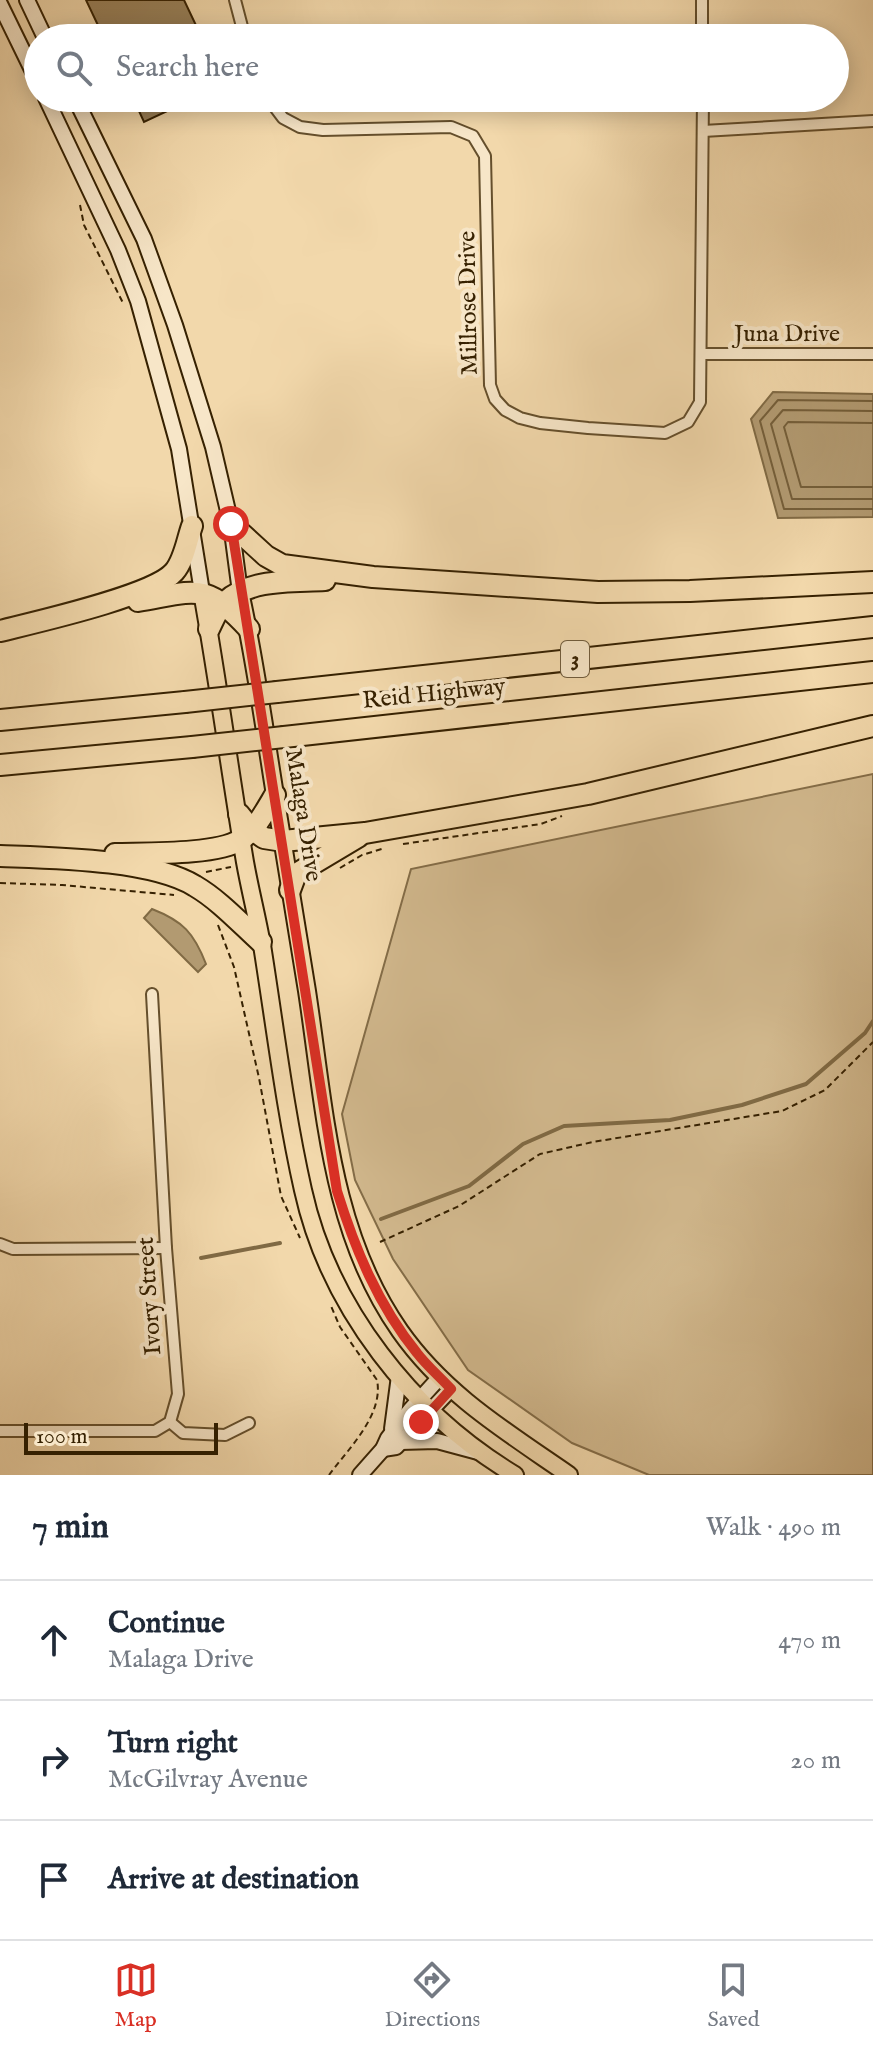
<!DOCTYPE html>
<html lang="en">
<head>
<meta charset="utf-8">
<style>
  :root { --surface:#fff; --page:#f6f6f7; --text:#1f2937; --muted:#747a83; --line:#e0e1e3; --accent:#d93025 }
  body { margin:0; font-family:"IM FELL English",serif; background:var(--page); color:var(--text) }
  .scale { position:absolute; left:24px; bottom:20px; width:194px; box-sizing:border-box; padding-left:8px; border:4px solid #362101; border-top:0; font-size:22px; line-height:28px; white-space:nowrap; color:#362101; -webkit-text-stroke:6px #f7e6c8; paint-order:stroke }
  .stop { position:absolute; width:24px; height:24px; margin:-18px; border:6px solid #d93025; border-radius:50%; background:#fff }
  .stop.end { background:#d93025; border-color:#fff; box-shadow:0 2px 8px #0008 }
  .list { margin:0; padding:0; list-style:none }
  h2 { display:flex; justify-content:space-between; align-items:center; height:104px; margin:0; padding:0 32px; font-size:34px }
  h2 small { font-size:26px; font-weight:400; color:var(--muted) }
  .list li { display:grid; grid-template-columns:52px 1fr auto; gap:24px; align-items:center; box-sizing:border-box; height:120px; padding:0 32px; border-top:2px solid var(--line) }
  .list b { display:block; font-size:30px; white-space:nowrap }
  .list p { margin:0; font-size:26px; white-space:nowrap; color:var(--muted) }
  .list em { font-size:26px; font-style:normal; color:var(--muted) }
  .icon { flex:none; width:44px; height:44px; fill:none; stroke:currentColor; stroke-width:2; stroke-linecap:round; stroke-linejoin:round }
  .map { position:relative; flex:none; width:873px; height:1475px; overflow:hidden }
  .search { position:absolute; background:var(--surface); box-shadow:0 4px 20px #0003; left:24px; right:24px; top:24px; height:88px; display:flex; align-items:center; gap:20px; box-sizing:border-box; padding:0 28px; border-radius:44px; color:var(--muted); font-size:30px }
  .sheet { height:464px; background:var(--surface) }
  nav { display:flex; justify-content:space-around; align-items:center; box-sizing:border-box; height:112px; border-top:2px solid var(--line); background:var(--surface); font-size:22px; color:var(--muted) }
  nav a { display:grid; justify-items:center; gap:4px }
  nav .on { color:var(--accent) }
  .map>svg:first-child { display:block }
  .green { fill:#d2b98e; stroke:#846d48; stroke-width:2 }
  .water { fill:#b29a71; stroke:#806a44; stroke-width:2 }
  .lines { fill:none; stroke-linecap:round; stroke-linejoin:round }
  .shore { stroke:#745e39; stroke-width:2 }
  .stream { stroke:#806a44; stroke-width:4 }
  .building { fill:#988059; stroke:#362101; stroke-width:2 }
  .minor-casing { stroke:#654f2c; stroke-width:14 }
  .secondary-casing { stroke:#362101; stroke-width:18 }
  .primary-casing { stroke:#362101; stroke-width:20 }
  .motorway-casing { stroke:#362101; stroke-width:24 }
  .path { stroke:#362101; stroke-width:2; stroke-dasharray:6 4; stroke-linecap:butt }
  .minor { stroke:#f7e6c8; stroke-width:10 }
  .secondary { stroke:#f7e6c8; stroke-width:14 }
  .primary { stroke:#f2d8ab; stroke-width:16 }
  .motorway { stroke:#f2d8ab; stroke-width:20 }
  .motorway-bridge-casing { stroke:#362101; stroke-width:24; stroke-linecap:butt }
  .motorway-bridge { stroke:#f2d8ab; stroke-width:20 }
  .route { stroke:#d93025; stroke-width:10 }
  .labels { text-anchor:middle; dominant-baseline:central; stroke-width:8; stroke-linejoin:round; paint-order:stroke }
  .shield { fill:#f7e6c8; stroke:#705c3d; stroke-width:2 }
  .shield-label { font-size:22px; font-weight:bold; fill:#362101 }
  .street-label { font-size:24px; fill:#362101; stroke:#f7e6c8 }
</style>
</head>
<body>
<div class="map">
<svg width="873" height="1475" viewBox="0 0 873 1475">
  <rect width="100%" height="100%" fill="#f2d8ab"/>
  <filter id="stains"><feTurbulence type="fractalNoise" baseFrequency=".0025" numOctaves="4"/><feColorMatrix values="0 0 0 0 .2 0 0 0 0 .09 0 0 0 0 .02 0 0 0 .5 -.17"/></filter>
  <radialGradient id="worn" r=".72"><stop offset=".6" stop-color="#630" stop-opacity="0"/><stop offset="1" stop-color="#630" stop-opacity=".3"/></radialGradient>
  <polygon class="green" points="873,774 873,1475 649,1475 572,1443 468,1370 393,1259 355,1180 342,1114 411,869"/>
  <g class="water">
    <polygon points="773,392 873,394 873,517 778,518 751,419"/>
    <path d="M 152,909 C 183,921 194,933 206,964 L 198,972 L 144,918 Z"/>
  </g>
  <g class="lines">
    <g class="shore">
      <polyline points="873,401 778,400 760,421 784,509 873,509"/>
      <polyline points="873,411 783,410 771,424 792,499 873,499"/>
      <polyline points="873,423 788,422 784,427 801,487 873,487"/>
    </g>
    <g class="stream">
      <polyline points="381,1219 469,1186 523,1144 564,1126 670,1120 742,1105 806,1084 865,1033 873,1021"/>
      <polyline points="201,1258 280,1243"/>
    </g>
  </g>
  <g class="building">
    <polygon points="86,0 184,0 202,38 104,38"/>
    <polygon points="133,98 195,98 144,122"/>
  </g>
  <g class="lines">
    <g class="minor-casing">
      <g id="minor">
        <polyline points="235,0 245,38"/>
        <polyline points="702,0 702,38"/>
        <polyline points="268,98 283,118 300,127 323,130 451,127 473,136 485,156 490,385 495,399 505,410 520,418 540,423 588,428 665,433 688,422 700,402 703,98"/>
        <polyline points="703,131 873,121"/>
        <polyline points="702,354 873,354"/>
        <polyline points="0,1244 13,1249 166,1248"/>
        <polyline points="170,1422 183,1433 225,1435 249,1423"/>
        <polyline points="0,1431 155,1431 170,1422 178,1394 166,1248 152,994"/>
      </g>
    </g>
    <g class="secondary-casing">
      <g id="secondary">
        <polyline points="27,0 45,38"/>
        <polyline points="0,4 38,82"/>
        <polyline points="46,98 118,250 138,301 179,449 202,592"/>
        <polyline points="75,98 144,239 175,325 213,447 231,524 240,592"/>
        <polyline points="392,1429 399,1376"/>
        <polyline points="400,1442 437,1441 478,1452"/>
        <polyline points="383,1449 396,1447 451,1389"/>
        <polyline points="360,1475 383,1449 388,1438 410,1410 440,1377"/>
      </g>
    </g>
    <g class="primary-casing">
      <g id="primary">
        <path d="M 202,592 C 218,682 230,772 245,862 C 250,890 257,917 262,945 C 275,1027 285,1110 303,1190 C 329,1308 413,1414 515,1475"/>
        <path d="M 240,592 C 255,659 264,727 275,795 C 285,860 297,926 307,991 C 325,1109 330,1231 400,1331 C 445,1395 507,1432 569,1475"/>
      </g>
    </g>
    <g class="motorway-casing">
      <g id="motorway">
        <polyline points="231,524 266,556 282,565 373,577 598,592 690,591 873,582"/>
        <path d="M 138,601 C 197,591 205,581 249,629"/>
        <path d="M 209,629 C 213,621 218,608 225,602 C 251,578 293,582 325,580"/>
        <path d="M 0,631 C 36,622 153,596 174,572 C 184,561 187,540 192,526"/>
        <polyline points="277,692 873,627"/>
        <polyline points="0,720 185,702"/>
        <polyline points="284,737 873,672"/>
        <polyline points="0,765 192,747"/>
        <polyline points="239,814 251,829 264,838 283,841 365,833 588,794 873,726"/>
        <path d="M 115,854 C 145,853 217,855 240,840 C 255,831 266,810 275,795"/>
        <path d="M 0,856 C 52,858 151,859 195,886 C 219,900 240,923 261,942"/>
        <polyline points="290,890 296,874 358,837"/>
      </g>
    </g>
    <g class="path">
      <polyline points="80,205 84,225 124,305"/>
      <polyline points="403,844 541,824 562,816"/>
      <polyline points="340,868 362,855 385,848"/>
      <polyline points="206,872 231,867"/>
      <polyline points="0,883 62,885 174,895"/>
      <polyline points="218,925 234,967 259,1078 281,1196 300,1238"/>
      <polyline points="380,1242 459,1206 540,1154 593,1142 782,1111 825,1090 873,1042"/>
      <path d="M 329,1475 C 348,1449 384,1415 377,1380 L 340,1327 L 331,1306"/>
    </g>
    <use href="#minor" class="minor"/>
    <use href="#secondary" class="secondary"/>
    <use href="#primary" class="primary"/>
    <use href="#motorway" class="motorway"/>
    <g class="motorway-bridge-casing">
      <g id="motorway-bridge">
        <polyline points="185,702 277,692"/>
        <polyline points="192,747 284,737"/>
      </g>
    </g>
    <use href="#motorway-bridge" class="motorway-bridge"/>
  </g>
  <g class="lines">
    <path class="route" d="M 231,524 L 337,1191 C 355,1249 378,1305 417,1353 C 427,1366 440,1377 451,1389 L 421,1422"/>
  </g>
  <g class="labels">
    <rect class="shield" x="561" y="641" width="28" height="36" rx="6"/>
    <g class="shield-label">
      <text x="575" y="659">3</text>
    </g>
    <g class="street-label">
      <text transform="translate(469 303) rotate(-91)">Millrose Drive</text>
      <text x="787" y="334">Juna Drive</text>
      <text transform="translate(434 694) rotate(-6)">Reid Highway</text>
      <text transform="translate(303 815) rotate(81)">Malaga Drive</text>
      <text transform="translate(150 1296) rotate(-94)">Ivory Street</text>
    </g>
  </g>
  <rect width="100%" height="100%" filter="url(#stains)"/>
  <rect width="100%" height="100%" fill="url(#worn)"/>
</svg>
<div class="scale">100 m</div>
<div class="stop" style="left:231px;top:524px"></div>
<div class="stop end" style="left:421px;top:1422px"></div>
<div class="search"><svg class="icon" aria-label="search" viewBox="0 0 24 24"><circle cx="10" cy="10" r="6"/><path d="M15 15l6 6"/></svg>Search here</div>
</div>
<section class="sheet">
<h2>7 min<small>Walk · 490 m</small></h2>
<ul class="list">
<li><svg class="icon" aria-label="ahead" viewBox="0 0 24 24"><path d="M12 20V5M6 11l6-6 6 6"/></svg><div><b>Continue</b><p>Malaga Drive</p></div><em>470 m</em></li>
<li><svg class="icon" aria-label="right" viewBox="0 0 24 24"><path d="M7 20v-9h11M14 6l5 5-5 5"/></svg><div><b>Turn right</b><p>McGilvray Avenue</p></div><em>20 m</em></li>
<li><svg class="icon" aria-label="arrive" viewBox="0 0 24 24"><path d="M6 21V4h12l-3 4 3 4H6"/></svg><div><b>Arrive at destination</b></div></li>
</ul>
</section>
<nav>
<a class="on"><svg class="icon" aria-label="map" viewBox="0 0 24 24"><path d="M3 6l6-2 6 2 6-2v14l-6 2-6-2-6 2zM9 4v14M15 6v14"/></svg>Map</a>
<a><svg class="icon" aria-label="directions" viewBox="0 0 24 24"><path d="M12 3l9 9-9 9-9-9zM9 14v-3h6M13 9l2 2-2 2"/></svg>Directions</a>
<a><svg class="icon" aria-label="saved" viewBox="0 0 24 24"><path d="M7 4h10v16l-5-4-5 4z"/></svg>Saved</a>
</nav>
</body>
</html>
